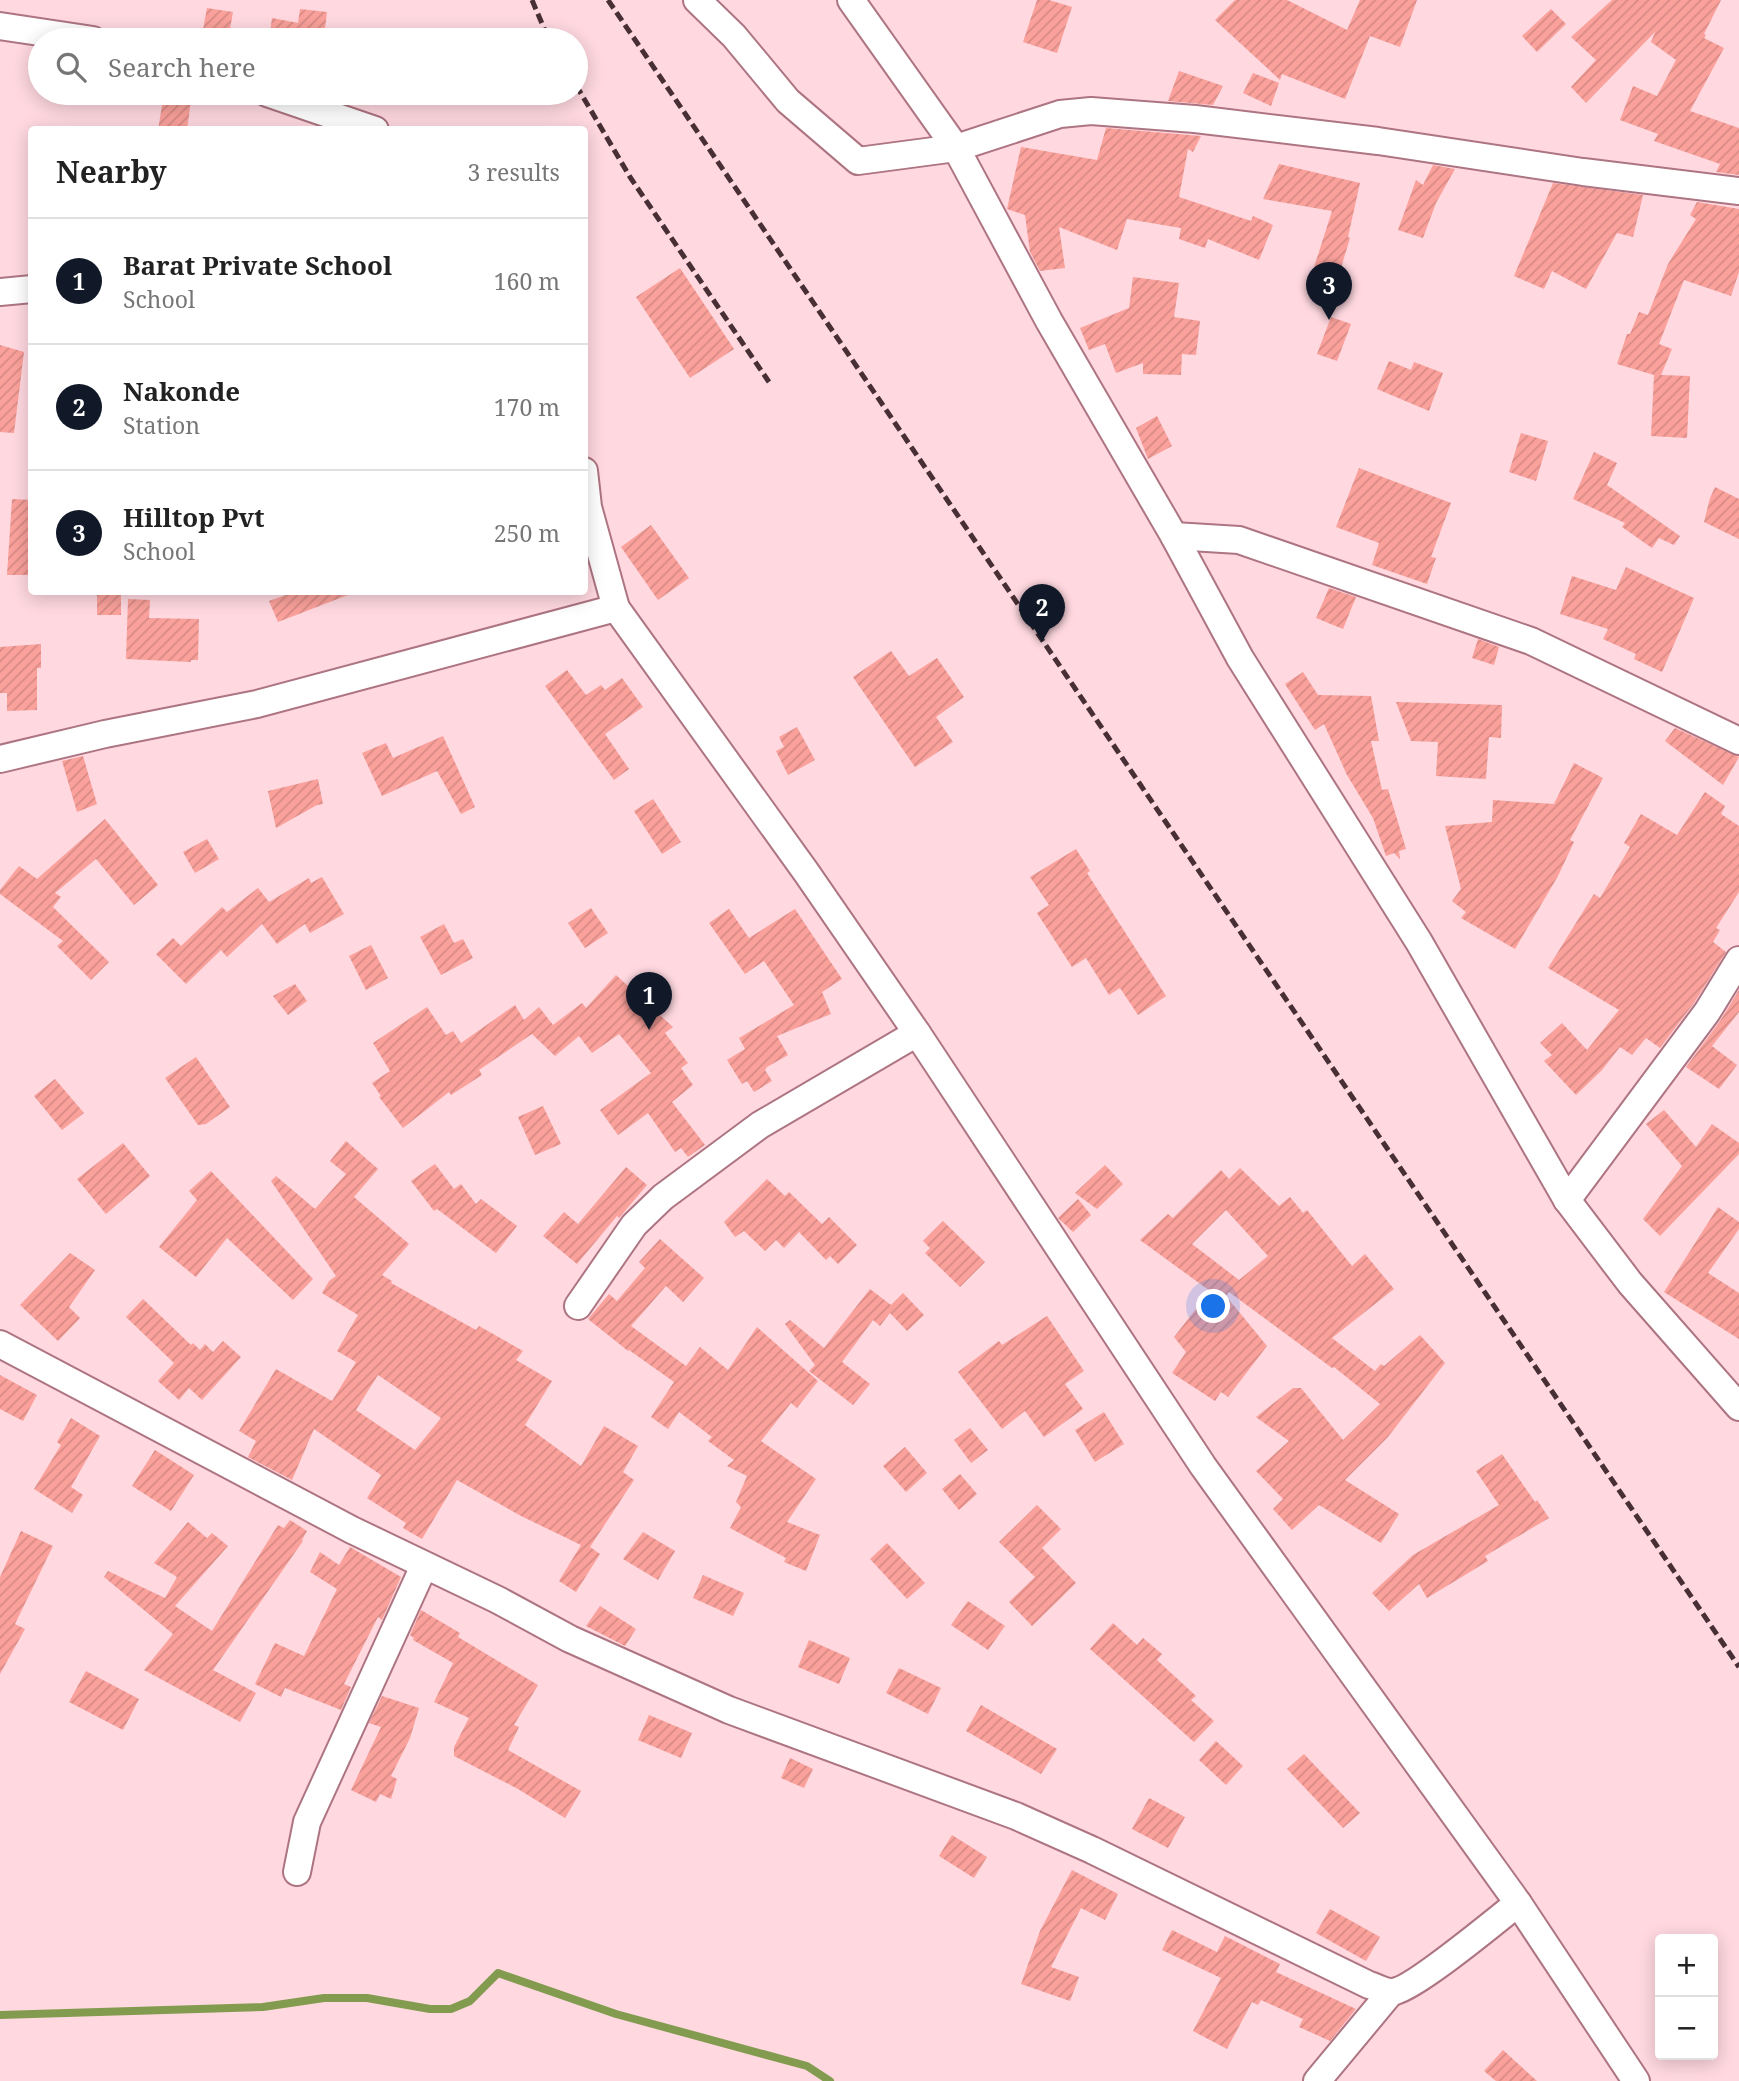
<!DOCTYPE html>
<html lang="en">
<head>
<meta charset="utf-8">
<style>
  :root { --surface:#fff; --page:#f6f6f6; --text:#222; --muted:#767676; --line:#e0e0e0; --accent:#111827 }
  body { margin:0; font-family:"Noto Serif",serif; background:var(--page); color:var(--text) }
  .controls { position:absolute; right:21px; bottom:21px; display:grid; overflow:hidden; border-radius:7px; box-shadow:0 4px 18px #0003 }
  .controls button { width:63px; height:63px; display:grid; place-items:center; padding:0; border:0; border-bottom:2px solid var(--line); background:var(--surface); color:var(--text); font:35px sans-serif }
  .you { position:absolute; left:1214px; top:1307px; width:24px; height:24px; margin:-18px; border:5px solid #fff; border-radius:50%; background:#1a73e8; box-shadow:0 0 0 10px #1a73e833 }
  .badge { display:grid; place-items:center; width:46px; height:46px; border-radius:50%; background:var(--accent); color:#fff; font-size:23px; font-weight:700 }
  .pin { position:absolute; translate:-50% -58px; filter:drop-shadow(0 2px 4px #0008) }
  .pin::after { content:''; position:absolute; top:37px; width:24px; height:21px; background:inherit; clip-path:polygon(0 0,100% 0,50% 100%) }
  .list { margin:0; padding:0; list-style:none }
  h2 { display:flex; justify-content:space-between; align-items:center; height:91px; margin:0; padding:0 28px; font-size:30px }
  h2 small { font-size:23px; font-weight:400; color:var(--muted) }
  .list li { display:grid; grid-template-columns:46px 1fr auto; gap:21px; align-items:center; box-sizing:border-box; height:126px; padding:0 28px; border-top:2px solid var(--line) }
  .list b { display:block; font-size:26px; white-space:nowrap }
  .list p { margin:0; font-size:23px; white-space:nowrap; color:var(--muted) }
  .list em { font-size:23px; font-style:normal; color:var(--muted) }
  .icon { flex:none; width:38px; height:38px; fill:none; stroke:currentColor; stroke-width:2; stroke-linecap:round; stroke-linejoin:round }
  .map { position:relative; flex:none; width:1739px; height:2081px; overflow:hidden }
  .search { position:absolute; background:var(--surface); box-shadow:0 4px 18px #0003; left:28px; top:28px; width:560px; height:77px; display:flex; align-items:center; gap:18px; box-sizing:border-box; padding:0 24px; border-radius:38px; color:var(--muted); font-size:26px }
  .panel { position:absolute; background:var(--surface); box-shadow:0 4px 18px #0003; left:28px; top:126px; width:560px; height:469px; border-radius:7px }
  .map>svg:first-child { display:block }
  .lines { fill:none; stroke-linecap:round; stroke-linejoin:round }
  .stream { stroke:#829b4f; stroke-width:8 }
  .building { fill:url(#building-hatch); fill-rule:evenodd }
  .street-casing { stroke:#ad7482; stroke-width:30 }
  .street { stroke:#fff; stroke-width:26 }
  .rail { stroke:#482f35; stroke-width:5; stroke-dasharray:10 5; stroke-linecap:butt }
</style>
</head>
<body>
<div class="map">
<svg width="1739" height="2081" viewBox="0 0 1739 2081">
  <defs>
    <pattern id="building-hatch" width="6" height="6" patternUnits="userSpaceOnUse" patternTransform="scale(1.75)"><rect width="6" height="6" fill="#fba19b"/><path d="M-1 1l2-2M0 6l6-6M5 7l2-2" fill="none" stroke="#d78a85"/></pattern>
  </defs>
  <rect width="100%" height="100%" fill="#ffd8e0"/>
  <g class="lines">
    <polyline class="stream" points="0,2015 263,2007 324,1998 367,1998 430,2009 451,2009 470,2001 498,1973 616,2014 807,2066 830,2081"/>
  </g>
  <g class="building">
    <polygon points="1037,0 1049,0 1072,7 1057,53 1023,42"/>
    <polygon points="1235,0 1287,0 1347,30 1360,0 1417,0 1400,47 1370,36 1345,99 1282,74 1280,80 1215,20"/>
    <polygon points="1612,0 1721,0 1704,34 1706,35 1704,38 1724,48 1690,111 1739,128 1739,175 1716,172 1720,164 1654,141 1658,134 1620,120 1633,86 1657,96 1676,60 1651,42 1655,32 1586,103 1571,87 1596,60 1571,37"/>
    <polygon points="207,8 233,12 228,40 201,40"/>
    <polygon points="300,9 327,12 325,28 334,29 333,40 269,40 272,18 298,23"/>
    <polygon points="1551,9 1566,24 1537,52 1522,36"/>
    <polygon points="1179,71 1223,86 1213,105 1168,101"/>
    <polygon points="1253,73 1279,83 1271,106 1243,93"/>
    <polygon points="164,93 192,93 187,130 158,130"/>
    <polygon points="1106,128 1201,136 1193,152 1188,149 1179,197 1251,221 1253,216 1273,225 1259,260 1208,239 1205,248 1179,239 1181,228 1127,219 1117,250 1059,227 1065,268 1040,271 1030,252 1025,215 1007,209 1021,147 1097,160"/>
    <polygon points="1279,164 1360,183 1348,237 1350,238 1334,291 1309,283 1332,211 1263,199"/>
    <polygon points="1433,165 1455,169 1436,203 1423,238 1398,230 1416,180 1423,185"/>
    <polygon points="1553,183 1643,195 1633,237 1617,233 1586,289 1552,271 1544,289 1514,276"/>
    <polygon points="1697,202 1739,209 1739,272 1731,296 1684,280 1659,344 1672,349 1661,375 1690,376 1687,438 1651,436 1654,375 1617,364 1627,334 1630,334 1639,312 1648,315 1668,264 1696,219 1690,215"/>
    <polygon points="680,268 734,349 690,378 636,297"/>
    <polygon points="1133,277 1179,283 1174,317 1200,321 1196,355 1182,354 1181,375 1143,374 1143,363 1116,373 1105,344 1089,350 1080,328 1129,308"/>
    <polygon points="1331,317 1351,324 1337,361 1317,354"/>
    <polygon points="0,345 24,352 14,433 0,432"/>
    <polygon points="1389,361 1411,370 1414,362 1443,373 1429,411 1377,389"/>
    <polygon points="1157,416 1172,446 1148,459 1136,428"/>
    <polygon points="1521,433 1548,441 1536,481 1509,472"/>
    <polygon points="1594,452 1617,463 1607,485 1680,536 1674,545 1659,538 1652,548 1622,527 1625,523 1573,499"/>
    <polygon points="1359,468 1451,503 1431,557 1436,558 1427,584 1372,565 1379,543 1336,527"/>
    <polygon points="1715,487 1739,499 1739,539 1704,522 1710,498"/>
    <polygon points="12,499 32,500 31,575 7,575"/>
    <polygon points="651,525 689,578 658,600 621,547"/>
    <polygon points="1626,567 1694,598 1662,672 1634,659 1636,654 1603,639 1608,629 1560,614 1572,576 1616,590"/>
    <polygon points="1329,588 1356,597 1343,629 1316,618"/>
    <rect x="97" y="592" width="24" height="23"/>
    <polygon points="294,592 353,592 353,593 278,622 269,601"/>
    <polygon points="128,599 150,600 149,618 199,619 198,660 191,660 191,662 126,659"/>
    <polygon points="1478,639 1499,647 1494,665 1472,658"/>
    <polygon points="41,644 41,668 37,668 37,710 7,711 7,693 0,693 0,647"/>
    <polygon points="891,651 909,676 937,658 964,697 936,717 953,742 915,767 853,677"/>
    <polygon points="567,670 586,695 601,685 605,690 622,678 643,707 605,734 629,769 614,780 545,686"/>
    <polygon points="1303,672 1318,695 1371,696 1379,741 1371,741 1382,790 1388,789 1406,849 1399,851 1400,859 1394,853 1386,856 1373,818 1347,775 1324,724 1315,730 1285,684"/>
    <polygon points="1396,702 1502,705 1501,738 1489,737 1486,779 1436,776 1438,742 1411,741"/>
    <polygon points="797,727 815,760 788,775 776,751 784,747 779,737"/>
    <polygon points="1675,728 1739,757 1723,785 1665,741"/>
    <polygon points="443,736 475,807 461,814 437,771 382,796 362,753 386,743 393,758"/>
    <polygon points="83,756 97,804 77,812 62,761"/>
    <polygon points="1574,763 1603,778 1570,840 1574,842 1558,876 1515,949 1461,918 1466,912 1452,901 1461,889 1445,826 1492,822 1493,800 1554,804"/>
    <polygon points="318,779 323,804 317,805 276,828 268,791"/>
    <polygon points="1705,792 1725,806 1721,814 1739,826 1739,892 1716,928 1720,930 1713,942 1726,952 1694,1003 1660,1048 1646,1038 1632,1055 1620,1047 1602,1070 1576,1095 1544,1061 1552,1055 1540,1043 1562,1023 1587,1050 1619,1010 1548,968 1594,894 1600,898 1630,847 1624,843 1641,814 1677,835"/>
    <polygon points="653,799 681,842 662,854 634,811"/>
    <polygon points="105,819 158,885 134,905 96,859 55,893 61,897 53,907 109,962 91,980 57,946 63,941 0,894 0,890 19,866 37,879"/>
    <polygon points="207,839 219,859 195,873 183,852"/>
    <polygon points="1076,849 1090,871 1087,873 1166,996 1138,1015 1120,988 1109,995 1086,958 1072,967 1037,913 1049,905 1030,877"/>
    <polygon points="322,877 344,914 310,933 305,924 277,944 262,924 227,957 221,950 186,984 156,954 173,938 181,946 222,907 227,912 258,888 269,902 309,878 311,883"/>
    <polygon points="591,908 608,933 585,948 568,923"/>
    <polygon points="729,909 749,938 795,909 842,979 822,992 831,1014 777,1036 788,1055 767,1067 765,1070 772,1081 754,1092 747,1081 742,1084 727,1060 745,1049 739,1038 794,1005 764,961 745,974 709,923"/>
    <polygon points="444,924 454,943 463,939 473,958 441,975 420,937"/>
    <polygon points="371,945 388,978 366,990 349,956"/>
    <polygon points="616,975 673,1027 665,1033 688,1063 681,1068 693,1085 672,1102 705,1145 688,1157 681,1148 675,1152 648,1113 618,1135 600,1110 651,1073 619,1034 592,1053 579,1036 555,1056 532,1034 479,1070 482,1075 451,1095 449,1092 403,1128 379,1097 381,1096 372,1083 390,1071 373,1043 427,1007 446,1035 453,1031 461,1043 515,1005 524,1020 539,1007 553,1025 582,1003 586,1008"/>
    <polygon points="295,984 307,1001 288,1015 273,996"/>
    <polygon points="1739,990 1739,1012 1712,1046 1737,1065 1719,1089 1686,1067 1720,1021"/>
    <polygon points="196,1057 230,1107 206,1124 198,1125 165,1078"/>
    <polygon points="55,1079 84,1113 62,1130 34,1096"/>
    <polygon points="543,1106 561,1144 535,1155 518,1117"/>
    <polygon points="1664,1110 1696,1147 1712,1124 1739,1143 1739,1154 1660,1236 1643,1219 1682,1166 1646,1124"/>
    <path d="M 346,1141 L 378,1169 L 354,1197 L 409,1244 L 382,1275 L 392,1281 L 391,1283 L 476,1330 L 479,1326 L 523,1351 L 516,1360 L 552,1381 L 525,1425 L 581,1466 L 604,1426 L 638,1446 L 623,1472 L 634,1480 L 590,1547 L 600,1554 L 576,1592 L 559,1581 L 581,1545 L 521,1516 L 457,1480 L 422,1539 L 403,1528 L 406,1523 L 367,1498 L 381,1475 L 314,1429 L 292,1480 L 248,1457 L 256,1441 L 239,1431 L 276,1369 L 332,1401 L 356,1362 L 337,1351 L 358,1315 L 322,1293 L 329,1281 L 336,1276 L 271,1181 L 276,1176 L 315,1209 L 346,1174 L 330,1161 ZM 378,1375 L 441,1418 L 415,1450 L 356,1410 Z"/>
    <polygon points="123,1143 150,1176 106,1214 77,1179"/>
    <polygon points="435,1164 454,1189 461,1184 476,1204 481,1199 517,1226 496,1253 437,1209 434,1211 411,1181"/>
    <polygon points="1105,1165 1123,1184 1097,1209 1075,1193"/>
    <polygon points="626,1167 647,1185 619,1218 617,1216 577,1264 543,1236 564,1212 578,1224"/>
    <path d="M 1240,1168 L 1279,1206 L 1290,1197 L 1303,1213 L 1307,1210 L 1352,1266 L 1365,1254 L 1394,1289 L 1332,1338 L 1375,1371 L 1381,1364 L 1384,1366 L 1420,1335 L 1445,1363 L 1388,1437 L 1345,1480 L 1399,1514 L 1381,1543 L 1319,1505 L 1292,1530 L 1273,1509 L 1283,1499 L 1256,1471 L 1289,1441 L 1256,1417 L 1293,1388 L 1301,1388 L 1343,1440 L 1380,1404 L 1334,1367 L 1332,1368 L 1229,1292 L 1226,1296 L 1267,1346 L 1228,1397 L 1221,1392 L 1215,1401 L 1172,1373 L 1186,1352 L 1174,1337 L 1210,1291 L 1140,1240 L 1168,1214 L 1173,1218 L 1221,1170 L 1229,1179 ZM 1226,1210 L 1268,1256 L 1239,1280 L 1192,1244 Z"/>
    <polygon points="211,1171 313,1279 293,1300 227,1238 196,1277 159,1247 197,1200 189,1191"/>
    <polygon points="767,1179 785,1196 789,1192 822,1224 829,1217 857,1245 838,1264 830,1256 826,1260 799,1232 784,1248 776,1240 765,1251 744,1231 735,1237 724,1222"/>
    <polygon points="1078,1199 1091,1215 1073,1232 1058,1218"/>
    <polygon points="1718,1207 1739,1222 1739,1229 1708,1273 1739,1293 1739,1339 1664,1292"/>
    <polygon points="943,1221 985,1262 960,1287 925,1253 930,1248 923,1241"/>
    <polygon points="660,1239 704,1278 683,1302 666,1286 631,1326 686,1366 700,1347 728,1370 757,1327 818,1381 797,1408 791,1403 761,1441 816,1479 787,1522 820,1535 806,1571 784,1562 786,1558 730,1528 741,1507 736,1502 747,1476 727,1466 734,1460 708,1441 712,1437 679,1412 668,1429 651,1417 674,1382 629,1350 628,1351 588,1319 609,1294 617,1301 645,1268 639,1262"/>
    <polygon points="70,1253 95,1270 69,1307 80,1318 58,1341 20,1305"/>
    <polygon points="870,1289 891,1305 903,1293 924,1315 907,1331 890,1313 880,1326 873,1320 842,1362 870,1384 853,1405 809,1371 815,1365 785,1324 790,1320 824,1348"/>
    <polygon points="143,1299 191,1345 193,1343 200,1350 205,1344 213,1352 223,1341 241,1357 202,1400 189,1388 179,1400 158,1381 174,1363 126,1317"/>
    <polygon points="1047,1316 1084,1371 1065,1384 1083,1409 1044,1437 1025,1411 1002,1429 958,1372 999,1341 1002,1345"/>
    <polygon points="0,1375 37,1395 23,1421 0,1409"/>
    <polygon points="1104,1412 1124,1444 1095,1462 1075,1430"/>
    <polygon points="71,1418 100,1436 71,1487 83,1495 72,1513 34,1489 61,1445 57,1442"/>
    <polygon points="970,1428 988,1450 971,1463 954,1440"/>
    <polygon points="905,1447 927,1473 906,1492 883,1466"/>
    <polygon points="155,1450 194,1475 171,1511 132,1486"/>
    <polygon points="1502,1454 1535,1502 1537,1500 1549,1518 1485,1556 1488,1561 1427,1598 1419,1584 1389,1611 1372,1593 1413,1555 1499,1505 1476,1471"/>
    <polygon points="960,1474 977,1494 959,1510 942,1489"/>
    <polygon points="1037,1505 1061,1529 1042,1548 1076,1583 1032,1626 1009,1602 1035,1577 999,1542"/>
    <polygon points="290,1520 307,1531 302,1540 303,1541 213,1670 256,1693 240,1722 144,1670 173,1634 104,1577 108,1571 165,1598 177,1577 154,1563 188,1522 207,1538 212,1533 228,1546 175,1606 212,1631 278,1525 284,1528"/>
    <polygon points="21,1531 53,1546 15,1624 25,1629 0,1674 0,1577"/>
    <polygon points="643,1532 675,1551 658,1580 623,1559"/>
    <polygon points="887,1543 925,1583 907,1599 870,1559"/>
    <polygon points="350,1547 401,1577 382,1620 378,1617 344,1684 351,1687 341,1710 285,1688 281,1697 255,1684 275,1643 304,1656 337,1589 310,1572 320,1552 339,1565"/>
    <polygon points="703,1575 744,1593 733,1616 693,1598"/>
    <polygon points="968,1601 1005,1626 988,1650 951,1625"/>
    <polygon points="600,1606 636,1629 625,1646 586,1626"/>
    <polygon points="421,1610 460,1633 458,1637 538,1685 514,1725 519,1727 508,1750 581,1791 565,1818 518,1789 454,1756 454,1747 469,1718 434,1702 453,1663 413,1640 414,1638 410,1635"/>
    <polygon points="1113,1623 1137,1645 1143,1638 1162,1654 1157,1660 1196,1696 1191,1700 1214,1721 1194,1742 1090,1649"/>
    <polygon points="809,1640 850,1658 839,1684 798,1667"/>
    <polygon points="899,1668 941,1688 928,1714 886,1693"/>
    <polygon points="86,1671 139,1699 123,1730 69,1702"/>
    <polygon points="382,1696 419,1708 410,1738 391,1776 397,1779 391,1799 380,1794 376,1802 351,1790 381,1727 369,1723"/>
    <polygon points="981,1705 1057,1749 1041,1774 966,1731"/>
    <polygon points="649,1715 692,1733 681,1758 638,1740"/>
    <polygon points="1216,1741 1243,1766 1226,1785 1199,1760"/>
    <polygon points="1304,1754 1360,1813 1343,1828 1287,1769"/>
    <polygon points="790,1758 813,1769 804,1788 781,1778"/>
    <polygon points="1149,1798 1185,1817 1168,1848 1132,1829"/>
    <polygon points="952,1835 987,1857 974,1878 939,1856"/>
    <polygon points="1072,1870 1118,1894 1105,1920 1081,1908 1051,1967 1079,1977 1070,2001 1021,1984 1040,1931"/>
    <polygon points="1330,1909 1380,1937 1366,1961 1316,1933"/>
    <polygon points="1172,1930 1217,1952 1225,1936 1280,1964 1276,1972 1356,2009 1330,2041 1299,2027 1303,2019 1261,2000 1258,2005 1252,2002 1227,2049 1193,2031 1221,1978 1162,1950"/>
    <polygon points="1503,2050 1537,2081 1496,2081 1484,2071"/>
  </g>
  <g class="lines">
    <g class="street-casing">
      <g id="street">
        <polyline points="697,0 734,36 788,101 858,161 956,148 1060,114 1091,111 1195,119 1378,141 1583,172 1739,191"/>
        <polyline points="851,0 956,148 1049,321 1174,536 1240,658 1419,942 1567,1200 1630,1283 1739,1407"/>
        <polyline points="0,26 93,40"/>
        <polyline points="267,93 375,130"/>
        <polyline points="0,292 32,289"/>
        <polyline points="584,471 588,507 616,608 806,872 917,1033 1203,1466 1518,1903 1636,2081"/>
        <polyline points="1174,536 1239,540 1531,641 1739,741"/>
        <polyline points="0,759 105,734 257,704 616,608"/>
        <polyline points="1567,1200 1707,1012 1739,960"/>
        <polyline points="578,1306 634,1225 663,1197 760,1125 917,1033"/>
        <path d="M 0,1344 L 352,1530 L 498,1600 L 570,1639 L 729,1710 L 1016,1816 L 1092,1850 L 1369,1985 C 1376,1987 1384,1992 1391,1992 C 1410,1992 1498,1919 1518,1903"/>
        <polyline points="297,1872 307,1822 424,1566"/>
        <polyline points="1317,2081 1391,1992"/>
      </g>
    </g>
    <use href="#street" class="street"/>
    <g class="rail">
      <polyline points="532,0 549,40"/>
      <polyline points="608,0 1739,1667"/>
      <polyline points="576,85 630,177 769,382"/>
    </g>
  </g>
</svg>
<div class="controls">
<button>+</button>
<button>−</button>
</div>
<div class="you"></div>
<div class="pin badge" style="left:649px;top:1030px">1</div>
<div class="pin badge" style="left:1042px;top:642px">2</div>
<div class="pin badge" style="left:1329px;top:320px">3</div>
<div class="search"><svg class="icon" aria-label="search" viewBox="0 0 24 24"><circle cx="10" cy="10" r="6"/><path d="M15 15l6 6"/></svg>Search here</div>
<section class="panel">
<h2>Nearby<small>3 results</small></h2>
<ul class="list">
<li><span class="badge">1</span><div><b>Barat Private School</b><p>School</p></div><em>160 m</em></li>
<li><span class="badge">2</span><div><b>Nakonde</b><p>Station</p></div><em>170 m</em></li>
<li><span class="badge">3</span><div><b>Hilltop Pvt</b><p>School</p></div><em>250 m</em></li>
</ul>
</section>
</div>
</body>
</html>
